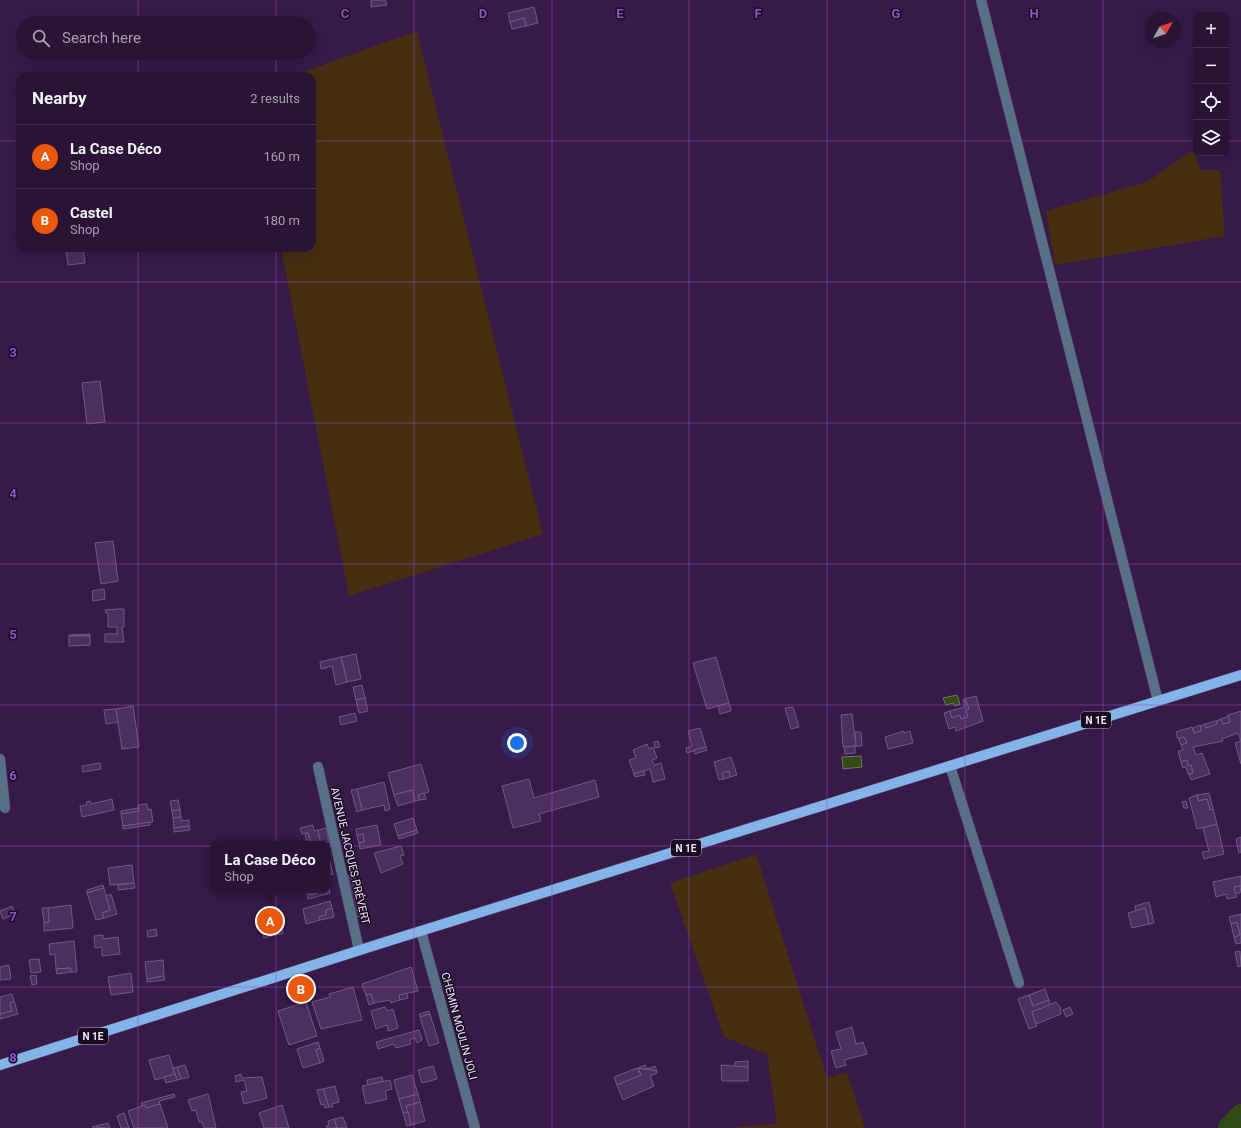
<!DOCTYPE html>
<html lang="en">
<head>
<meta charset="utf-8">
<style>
  :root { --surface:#291436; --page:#352142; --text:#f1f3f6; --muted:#a59ead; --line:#453351; --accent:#ea580c }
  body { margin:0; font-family:Roboto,sans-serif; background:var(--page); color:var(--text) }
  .controls { position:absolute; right:12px; top:12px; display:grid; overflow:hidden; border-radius:8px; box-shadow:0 4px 16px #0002 }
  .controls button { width:36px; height:36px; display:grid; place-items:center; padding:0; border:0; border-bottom:1px solid var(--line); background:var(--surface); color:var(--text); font:20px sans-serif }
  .compass { position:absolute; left:1145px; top:12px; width:36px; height:36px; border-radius:50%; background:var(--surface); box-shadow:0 4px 16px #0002; rotate:50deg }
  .you { position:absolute; left:517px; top:743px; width:14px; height:14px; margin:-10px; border:3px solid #fff; border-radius:50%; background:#1a73e8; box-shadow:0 0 0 6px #1a73e833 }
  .badge { display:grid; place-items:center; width:26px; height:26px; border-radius:50%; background:var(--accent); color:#fff; font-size:13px; font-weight:700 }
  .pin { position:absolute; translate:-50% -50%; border:2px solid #fff; box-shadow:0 1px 4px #0006 }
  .popup { position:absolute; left:210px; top:841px; width:120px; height:52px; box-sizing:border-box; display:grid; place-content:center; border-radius:8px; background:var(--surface); filter:drop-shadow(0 1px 3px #0005); font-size:13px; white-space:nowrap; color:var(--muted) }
  .popup b { font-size:15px; color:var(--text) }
  .popup::after { content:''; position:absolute; left:50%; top:100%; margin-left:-8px; border:8px solid transparent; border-top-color:var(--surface) }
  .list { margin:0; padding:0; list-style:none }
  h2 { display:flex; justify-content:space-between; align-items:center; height:52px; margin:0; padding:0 16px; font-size:17px }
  h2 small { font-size:13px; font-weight:400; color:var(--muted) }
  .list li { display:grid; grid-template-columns:26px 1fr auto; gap:12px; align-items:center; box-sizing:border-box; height:64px; padding:0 16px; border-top:1px solid var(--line) }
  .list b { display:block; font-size:15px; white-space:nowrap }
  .list p { margin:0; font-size:13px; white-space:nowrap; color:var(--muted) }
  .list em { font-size:13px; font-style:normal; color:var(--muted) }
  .icon { flex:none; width:22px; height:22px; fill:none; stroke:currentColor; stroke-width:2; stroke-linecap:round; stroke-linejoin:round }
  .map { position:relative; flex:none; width:1241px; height:1128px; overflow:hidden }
  .search { position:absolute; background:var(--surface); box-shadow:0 4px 16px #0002; left:16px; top:16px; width:300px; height:44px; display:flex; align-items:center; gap:10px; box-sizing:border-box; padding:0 14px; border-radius:22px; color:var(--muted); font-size:15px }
  .panel { position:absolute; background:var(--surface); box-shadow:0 4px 16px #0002; left:16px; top:72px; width:300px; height:180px; border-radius:12px }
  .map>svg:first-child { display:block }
  .green { fill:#462f10 }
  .water { fill:#324c15; stroke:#6c7a5a }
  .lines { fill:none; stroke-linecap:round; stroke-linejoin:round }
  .river { stroke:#324c15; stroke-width:22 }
  .building { fill:#4c2f5f; stroke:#755689 }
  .minor-casing { stroke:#513661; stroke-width:11 }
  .major-casing { stroke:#513661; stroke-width:11 }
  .minor { stroke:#586f88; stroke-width:10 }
  .major { stroke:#83b4e8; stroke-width:10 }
  .grid { fill:none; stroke:#9351cb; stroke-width:1; stroke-opacity:0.55 }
  .labels { text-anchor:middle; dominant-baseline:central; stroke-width:3; stroke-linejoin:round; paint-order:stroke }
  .shield { fill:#180c20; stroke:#b1a3ba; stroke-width:1 }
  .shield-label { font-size:10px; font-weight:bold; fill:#f2e4fc }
  .street-label { font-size:11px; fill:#f2e4fc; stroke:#180c20 }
  .grid-label { font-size:13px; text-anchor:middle; font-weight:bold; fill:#9351cb; stroke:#180c20; stroke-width:3; stroke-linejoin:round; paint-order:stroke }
</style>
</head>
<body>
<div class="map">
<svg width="1241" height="1128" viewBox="0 0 1241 1128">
  <rect width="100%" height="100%" fill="#371a48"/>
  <g class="green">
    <polygon points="417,31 543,534 349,596 281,248 312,248 312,76 292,76"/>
    <polygon points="1193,150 1201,170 1220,170 1225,236 1055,265 1046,211 1147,182"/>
    <polygon points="756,854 827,1078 847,1072 865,1128 737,1128 737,1127 777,1124 767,1054 724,1037 670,883"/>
  </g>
  <g class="water">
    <polygon points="957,695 960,704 955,706 953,703 946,705 943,698"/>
    <polygon points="861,756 862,767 843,769 842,757"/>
  </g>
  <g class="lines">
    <polyline class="river" points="1229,1128 1241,1115"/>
  </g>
  <g class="building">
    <polygon points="371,0 385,0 387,5 371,7"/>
    <polygon points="534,7 538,23 526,26 524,18 510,22 508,13"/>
    <polygon points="524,18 526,26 512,29 510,22"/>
    <polygon points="66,248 83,248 85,263 68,265"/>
    <polygon points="100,381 105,422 87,424 82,383"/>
    <polygon points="113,541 118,581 101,584 95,543"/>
    <polygon points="104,589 105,599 93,601 92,591"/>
    <polygon points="118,609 124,609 124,627 122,627 124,642 105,642 105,634 117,634 117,627 108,627 108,613 106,613 105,610"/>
    <polygon points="90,634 90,636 69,636 69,635"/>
    <polygon points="69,636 90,636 90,645 69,646"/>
    <polygon points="356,654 361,679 347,682 341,657"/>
    <polygon points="341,657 347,682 336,685 332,666 321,669 320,662"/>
    <polygon points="716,657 729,703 707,709 693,663"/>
    <polygon points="362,685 365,698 356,700 353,687"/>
    <polygon points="976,696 983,721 956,731 955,727 949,729 944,713 950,711 952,718 960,715 961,719 968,717 966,710 969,709 965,699"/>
    <polygon points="365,698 368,711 359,713 356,700"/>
    <polygon points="965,699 969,709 966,710 968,717 961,719 960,715 952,718 950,711 965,707 963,700"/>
    <polygon points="729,703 731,711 720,714 718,706"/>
    <polygon points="133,706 139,747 122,749 116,709"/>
    <polygon points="793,707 799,727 791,729 785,708"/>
    <polygon points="116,709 118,722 106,724 104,710"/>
    <polygon points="1241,711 1241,764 1235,743 1241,741 1238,733 1222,739 1223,741 1193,747 1196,755 1202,753 1210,774 1191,780 1189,774 1193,773 1191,765 1188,766 1187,760 1181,762 1178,751 1183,750 1181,745 1187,743 1184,737 1178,739 1176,732 1192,727 1194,733 1201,731 1200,726 1205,724 1206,728 1217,724 1216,721 1221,719 1223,724 1230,722 1228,715"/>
    <polygon points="355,713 357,721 341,725 339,717"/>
    <polygon points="852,714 856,746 843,747 841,715"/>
    <polygon points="1228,716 1230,722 1223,724 1221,719"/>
    <polygon points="1216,721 1217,724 1206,728 1205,724"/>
    <polygon points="1200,725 1201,731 1194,733 1193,728"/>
    <polygon points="700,728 706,747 687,753 686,748 692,746 688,731"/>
    <polygon points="904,731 904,733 910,731 913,743 888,749 885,737"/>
    <polygon points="855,732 861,732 862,746 856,746"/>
    <polygon points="1184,737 1187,743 1181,745 1179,738"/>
    <polygon points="658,741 660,747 655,748 654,742"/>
    <polygon points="647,744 649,749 653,747 657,758 652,760 653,763 655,765 661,763 665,779 653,782 650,769 634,774 629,760 636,758 633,750"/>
    <polygon points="855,746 855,753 845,754 844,747"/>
    <polygon points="706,747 707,750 695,754 694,750"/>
    <polygon points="731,757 737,775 730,777 729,771 722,773 724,779 719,780 714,762"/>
    <polygon points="1187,760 1188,766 1191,765 1193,773 1188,774 1186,767 1183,768 1181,762"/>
    <polygon points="100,763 101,769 83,772 82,766"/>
    <polygon points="421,764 429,792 418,795 420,800 415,801 412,790 394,795 388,773"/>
    <polygon points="644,771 645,775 635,777 634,774"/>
    <polygon points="729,771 730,777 724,779 722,773"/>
    <polygon points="529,779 534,798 595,780 599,797 539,814 541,821 513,828 502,786"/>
    <polygon points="384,782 390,809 385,811 384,805 362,810 357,789"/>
    <polygon points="357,789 362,810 357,812 351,790"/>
    <polygon points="412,790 415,801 398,806 394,795"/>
    <polygon points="424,793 426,799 420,800 418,795"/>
    <polygon points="1209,793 1213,809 1210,810 1207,799 1198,801 1197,795"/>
    <polygon points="1197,795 1198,801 1207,799 1210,810 1213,809 1217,824 1197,829 1189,798"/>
    <polygon points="112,799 114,810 82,817 80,806 87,805 86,802 90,801 91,804"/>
    <polygon points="178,800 180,810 172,811 170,801"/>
    <polygon points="1186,801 1188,808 1184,808 1182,802"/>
    <polygon points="147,804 148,810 151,809 153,822 123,826 121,814 139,811 138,805"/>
    <polygon points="138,808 139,811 121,814 121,811"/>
    <polygon points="180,810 181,817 173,818 172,811"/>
    <polygon points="181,817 181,821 189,820 189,826 174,828 173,818"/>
    <polygon points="413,818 417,830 398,836 394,824"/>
    <polygon points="150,822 150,825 123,829 123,826"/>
    <polygon points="1217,824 1224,854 1204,859 1202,852 1209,851 1203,828"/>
    <polygon points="313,825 314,831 318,830 321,844 311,844 308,833 302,834 300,828"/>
    <polygon points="377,825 381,845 360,849 359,843 364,842 363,834 357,836 356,829"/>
    <polygon points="189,826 190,830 174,832 174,828"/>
    <polygon points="326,828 329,842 321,844 318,830"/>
    <polygon points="417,830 418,833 399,839 398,836"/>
    <polygon points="305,833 308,833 311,844 307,844"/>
    <polygon points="363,834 364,842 359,843 357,836"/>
    <polygon points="1241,837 1241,852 1239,853 1236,839"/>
    <polygon points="401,846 404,855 400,856 403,864 381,873 374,853"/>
    <polygon points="327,858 329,858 333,874 327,876"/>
    <polygon points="132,865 134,883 110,885 108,868"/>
    <polygon points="354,875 356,881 349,882 348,876"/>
    <polygon points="1241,876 1241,886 1234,887 1237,897 1227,899 1226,894 1216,897 1213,882"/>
    <polygon points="327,881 330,893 308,899 306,890 309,890 310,895 327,890"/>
    <polygon points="356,881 363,909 355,911 349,882"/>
    <polygon points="134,883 135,888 118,890 118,885"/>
    <polygon points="103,885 104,888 87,893 87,890"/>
    <polygon points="1241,886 1240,893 1235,893 1234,887"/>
    <polygon points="104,888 110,910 102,913 104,918 96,920 87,893"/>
    <polygon points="309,890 327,890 310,895"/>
    <polygon points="111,894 117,914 104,918 102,913 110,910 106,896"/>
    <polygon points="330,901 332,908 326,910 326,915 319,917 320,920 306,924 303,909"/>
    <polygon points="1149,902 1154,923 1149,924 1145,908 1136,911 1135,906"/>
    <polygon points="71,905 73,928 44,931 44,923 49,922 48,908"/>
    <polygon points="12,906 15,914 3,919 0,911"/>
    <polygon points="42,908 48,908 49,922 44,923"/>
    <polygon points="332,908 334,917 320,920 319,917 326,915 326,910"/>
    <polygon points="1145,908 1149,924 1132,928 1128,913"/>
    <polygon points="363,909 365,915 357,917 355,911"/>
    <polygon points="278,911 282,927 275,928 276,935 264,938 259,915"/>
    <polygon points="1241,914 1241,943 1236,944 1234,937 1240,935 1237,922 1231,924 1229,917"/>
    <polygon points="1237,922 1240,935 1234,937 1231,924"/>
    <polygon points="282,927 283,934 276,935 275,928"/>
    <polygon points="156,929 157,936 148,937 147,931"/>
    <polygon points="103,935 103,939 118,937 120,954 102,956 102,947 95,948 94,936"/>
    <polygon points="74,941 77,972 71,972 70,968 56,969 55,954 50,955 49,944"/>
    <polygon points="1240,951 1241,966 1238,967 1235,952"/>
    <polygon points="39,959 41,972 31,973 29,960"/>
    <polygon points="163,960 164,976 147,979 145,962"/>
    <polygon points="9,965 11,979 0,980 0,967"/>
    <polygon points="411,967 418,991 399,995 400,1000 391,1003 390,1000 374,1003 371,994 366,995 362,984"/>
    <polygon points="70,968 71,972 57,974 56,969"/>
    <polygon points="131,973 133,992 111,995 108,977"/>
    <polygon points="36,975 37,984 32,985 30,976"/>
    <polygon points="164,976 165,980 147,982 147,979"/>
    <polygon points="353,987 362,1020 321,1029 312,1002 330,997 329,994"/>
    <polygon points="1045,989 1049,1000 1033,1006 1029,995"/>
    <polygon points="407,993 408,998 400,1000 399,995"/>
    <polygon points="12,994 14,1001 10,1003 12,1011 0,1014 0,997"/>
    <polygon points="371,994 374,1003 369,1005 366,995"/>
    <polygon points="1029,995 1033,1006 1049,1000 1050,1005 1032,1012 1037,1026 1029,1029 1018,999"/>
    <polygon points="14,1001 18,1014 0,1019 0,1014 12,1011 10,1003"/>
    <polygon points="306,1002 317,1036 289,1045 278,1011"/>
    <polygon points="1056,1002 1060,1007 1061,1014 1036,1024 1032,1012"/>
    <polygon points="385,1007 387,1011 393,1009 398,1028 388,1031 387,1025 376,1029 371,1011"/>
    <polygon points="1070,1007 1073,1014 1066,1017 1063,1010"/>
    <polygon points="429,1011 430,1014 420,1017 419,1014"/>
    <polygon points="430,1014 439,1043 429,1046 420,1017"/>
    <polygon points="852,1027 856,1044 863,1042 867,1054 844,1060 846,1065 836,1068 831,1051 841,1049 836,1032"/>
    <polygon points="419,1030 422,1040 417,1043 415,1038 410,1040 411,1044 396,1048 394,1044 378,1049 376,1042"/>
    <polygon points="318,1042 320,1048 316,1050 320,1063 303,1068 297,1049"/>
    <polygon points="320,1048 324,1061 320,1063 316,1050"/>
    <polygon points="169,1055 175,1074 155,1080 149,1060"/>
    <polygon points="748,1061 748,1067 735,1067 735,1062"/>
    <polygon points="185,1065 189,1077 181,1079 177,1067"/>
    <polygon points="645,1065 647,1069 655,1066 657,1071 638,1068"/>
    <polygon points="721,1065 748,1067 748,1081 722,1081"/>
    <polygon points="433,1066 437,1079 422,1083 418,1070"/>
    <polygon points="177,1067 181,1079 177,1080 173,1068"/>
    <polygon points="637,1068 641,1075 617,1085 614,1077"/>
    <polygon points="638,1068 657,1071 657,1073 650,1076 654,1086 623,1100 617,1085 641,1075"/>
    <polygon points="175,1074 177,1080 166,1083 164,1077"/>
    <polygon points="241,1074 242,1078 262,1077 267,1098 244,1104 241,1092 247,1091 244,1080 236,1082 235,1076"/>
    <polygon points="412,1075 418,1094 399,1099 394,1080"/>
    <polygon points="382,1077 383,1081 368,1085 367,1080"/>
    <polygon points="390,1080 392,1089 385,1091 387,1099 366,1104 362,1086"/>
    <polygon points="335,1086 339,1102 332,1104 333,1107 329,1107 323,1089"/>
    <polygon points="323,1089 329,1107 325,1108 324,1104 321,1105 317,1090"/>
    <polygon points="174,1094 175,1097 159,1101 160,1104 146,1108 145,1105 142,1106 141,1103"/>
    <polygon points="208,1094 211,1106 216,1128 204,1128 202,1122 199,1122 196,1110 192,1111 188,1100"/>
    <polygon points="418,1094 420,1102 406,1106 408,1112 403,1113 399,1099"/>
    <polygon points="420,1102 425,1121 411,1125 406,1106"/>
    <polygon points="160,1104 168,1128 134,1128 128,1111 145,1105 146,1108"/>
    <polygon points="282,1105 289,1128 264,1128 259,1113"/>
    <polygon points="408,1112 411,1125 407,1126 403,1113"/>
    <polygon points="124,1113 129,1128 121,1128 117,1116"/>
    <polygon points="343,1117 347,1128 337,1128 334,1119"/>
    <polygon points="334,1119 337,1128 327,1128 326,1126 329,1125 328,1121"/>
    <polygon points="108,1123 110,1128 92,1127"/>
  </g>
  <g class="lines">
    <g class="minor-casing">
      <g id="minor">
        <polyline points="981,0 1158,701"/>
        <polyline points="0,759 5,808"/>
        <polyline points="950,766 1019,983"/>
        <polyline points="318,767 359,950"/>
        <polyline points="421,931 475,1128"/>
      </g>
    </g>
    <g class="major-casing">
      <polyline id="major" points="0,1065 379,944 1241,675"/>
    </g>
    <use href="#minor" class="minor"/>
    <use href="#major" class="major"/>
  </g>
  <path class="grid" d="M 138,0 L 138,23M 276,0 L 276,23M 414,0 L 414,1128M 552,0 L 552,1128M 689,0 L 689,1128M 827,0 L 827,1128M 965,0 L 965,1128M 1103,0 L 1103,1128M 138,53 L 138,76M 276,53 L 276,76M 0,141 L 20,141M 312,141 L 1196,141M 1226,141 L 1241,141M 138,248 L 138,1128M 276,248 L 276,1128M 0,282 L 1241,282M 0,423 L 1241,423M 0,564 L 1241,564M 0,705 L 1241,705M 0,846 L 1241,846M 0,987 L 1241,987"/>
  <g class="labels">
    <g class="shield">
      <rect x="1081" y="712" width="30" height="16" rx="3"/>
      <rect x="671" y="840" width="30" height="16" rx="3"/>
      <rect x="78" y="1028" width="30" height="16" rx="3"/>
    </g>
    <g class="shield-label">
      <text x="1096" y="720">N 1E</text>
      <text x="686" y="848">N 1E</text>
      <text x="93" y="1036">N 1E</text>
    </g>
    <g class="street-label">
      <text transform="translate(350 856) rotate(77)">AVENUE JACQUES PRÉVERT</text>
      <text transform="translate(459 1026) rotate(75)">CHEMIN MOULIN JOLI</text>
    </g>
  </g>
  <g class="grid-label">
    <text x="345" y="18">C</text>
    <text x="483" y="18">D</text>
    <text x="620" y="18">E</text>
    <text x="758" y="18">F</text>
    <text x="896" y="18">G</text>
    <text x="1034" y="18">H</text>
    <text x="13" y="357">3</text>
    <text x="13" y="498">4</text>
    <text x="13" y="639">5</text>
    <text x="13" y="780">6</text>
    <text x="13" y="921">7</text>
    <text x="13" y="1062">8</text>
  </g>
</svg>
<div class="controls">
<button>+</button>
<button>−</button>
<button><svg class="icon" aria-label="locate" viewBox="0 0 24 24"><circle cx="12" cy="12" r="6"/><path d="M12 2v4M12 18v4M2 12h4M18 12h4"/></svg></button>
<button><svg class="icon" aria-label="layers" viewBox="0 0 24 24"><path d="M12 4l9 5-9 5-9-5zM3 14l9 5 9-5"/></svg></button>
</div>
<svg class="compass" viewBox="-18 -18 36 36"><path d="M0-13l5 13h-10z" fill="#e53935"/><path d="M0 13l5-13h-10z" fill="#a59ead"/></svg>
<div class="you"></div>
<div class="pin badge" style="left:270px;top:921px">A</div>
<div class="popup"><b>La Case Déco</b>Shop</div>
<div class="pin badge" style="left:301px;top:989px">B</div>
<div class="search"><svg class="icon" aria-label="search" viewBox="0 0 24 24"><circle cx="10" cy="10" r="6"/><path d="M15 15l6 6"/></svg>Search here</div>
<section class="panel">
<h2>Nearby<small>2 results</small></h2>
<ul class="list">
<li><span class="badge">A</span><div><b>La Case Déco</b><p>Shop</p></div><em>160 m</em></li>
<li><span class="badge">B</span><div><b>Castel</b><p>Shop</p></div><em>180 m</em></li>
</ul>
</section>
</div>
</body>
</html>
